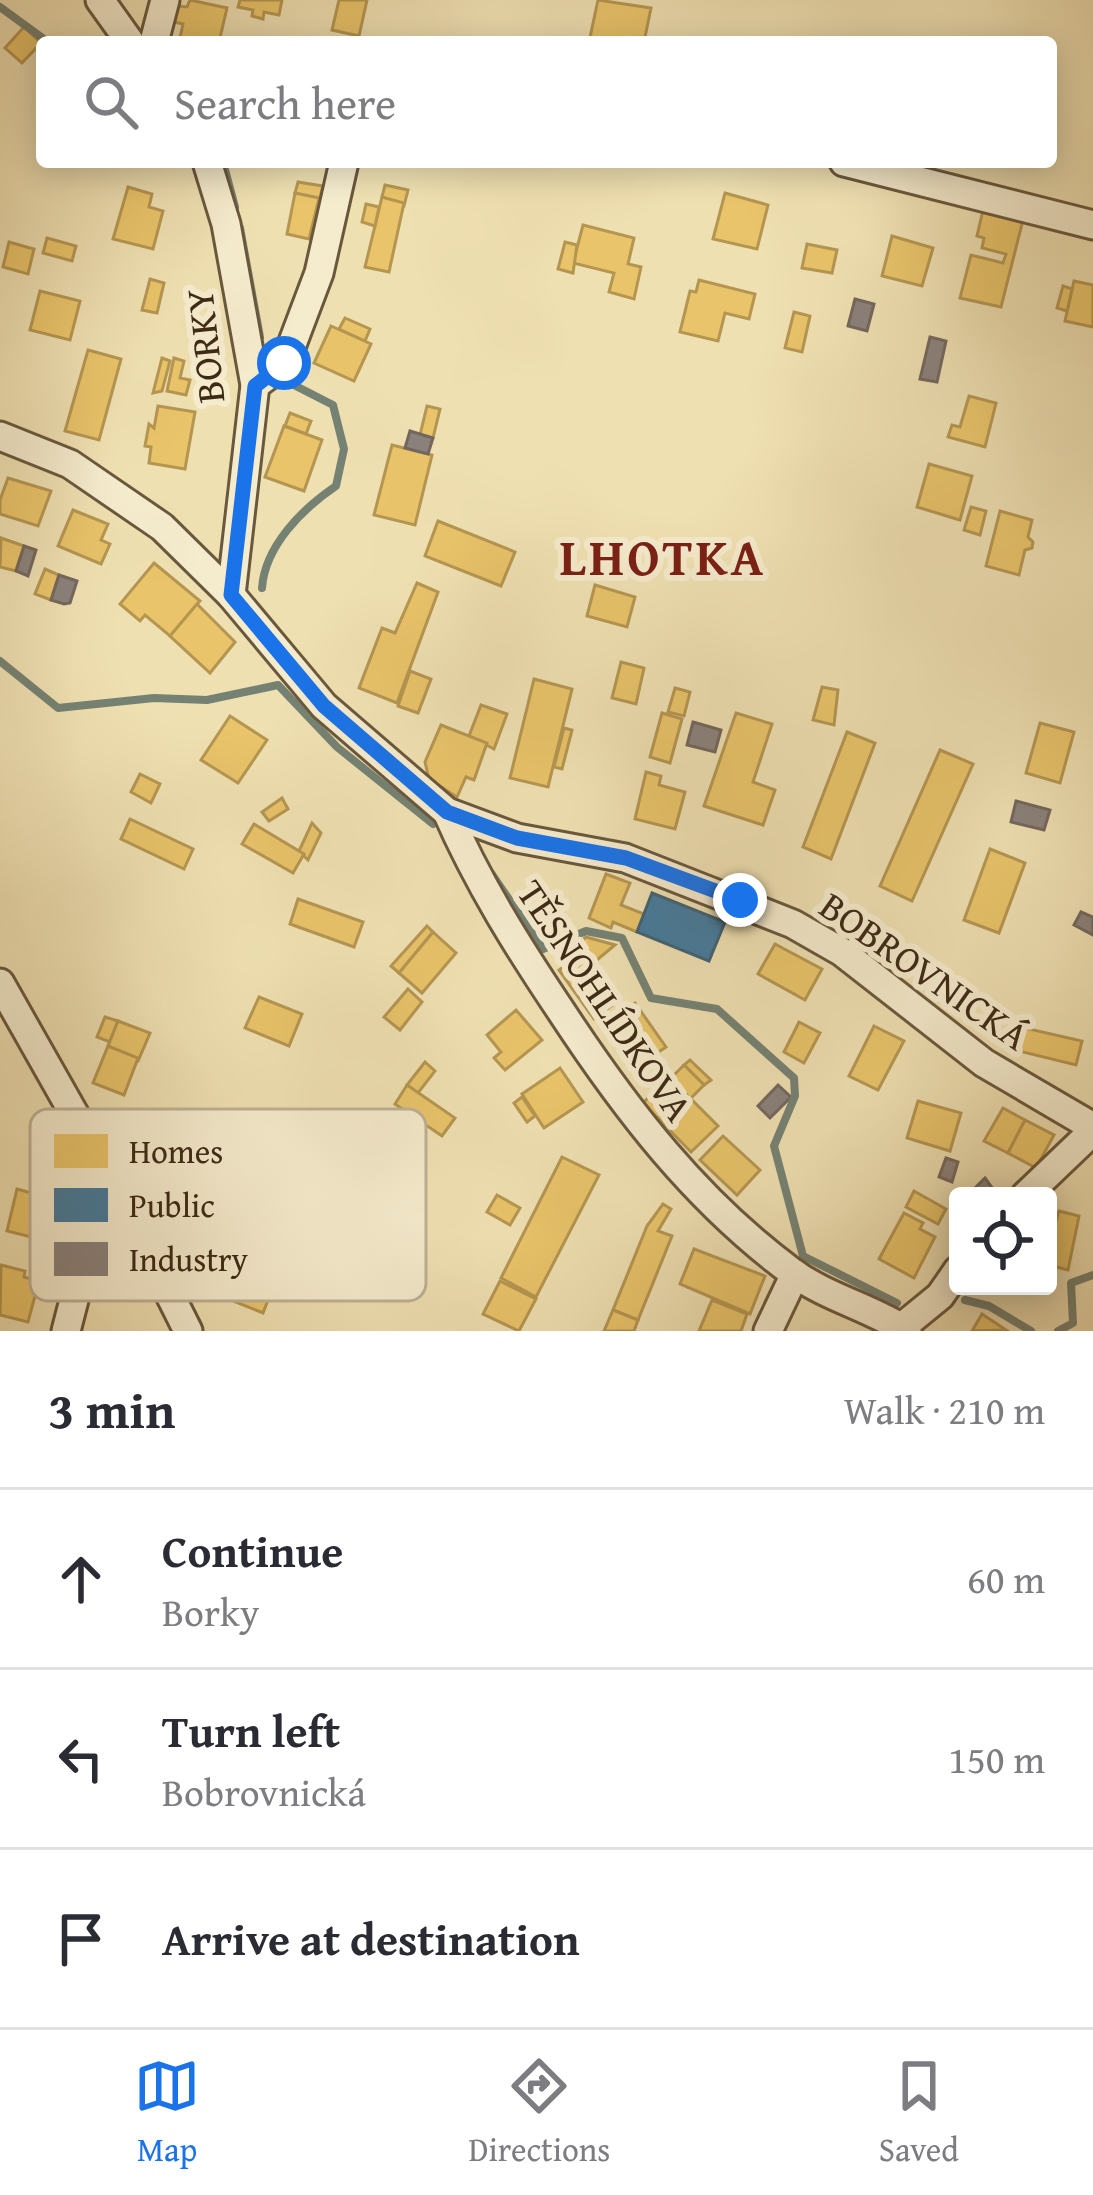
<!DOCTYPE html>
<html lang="en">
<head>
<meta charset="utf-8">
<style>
  :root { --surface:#fff; --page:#f7f7f7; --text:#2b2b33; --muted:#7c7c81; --line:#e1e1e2; --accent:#1a73e8 }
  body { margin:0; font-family:"Gentium Book Plus",serif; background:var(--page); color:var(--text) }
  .controls { position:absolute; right:36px; bottom:36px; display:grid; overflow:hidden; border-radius:12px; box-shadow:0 6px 30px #0003 }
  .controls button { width:108px; height:108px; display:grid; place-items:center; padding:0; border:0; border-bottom:3px solid var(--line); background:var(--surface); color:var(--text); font:60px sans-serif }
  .stop { position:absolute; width:36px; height:36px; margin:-27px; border:9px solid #1a73e8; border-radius:50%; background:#fff }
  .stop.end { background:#1a73e8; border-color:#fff; box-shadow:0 3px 12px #0008 }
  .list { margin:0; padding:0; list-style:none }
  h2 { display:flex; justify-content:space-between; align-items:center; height:156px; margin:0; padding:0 48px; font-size:51px }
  h2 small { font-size:39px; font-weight:400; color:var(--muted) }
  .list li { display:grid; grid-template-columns:78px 1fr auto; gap:36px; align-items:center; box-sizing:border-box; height:180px; padding:0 48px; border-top:3px solid var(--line) }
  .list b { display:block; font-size:45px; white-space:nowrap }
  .list p { margin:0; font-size:39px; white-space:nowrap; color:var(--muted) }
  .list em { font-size:39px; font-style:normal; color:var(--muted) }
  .icon { flex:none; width:66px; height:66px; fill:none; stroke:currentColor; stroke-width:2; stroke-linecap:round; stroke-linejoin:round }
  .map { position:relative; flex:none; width:1093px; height:1331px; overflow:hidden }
  .search { position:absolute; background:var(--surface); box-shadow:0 6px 30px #0003; left:36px; right:36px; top:36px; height:132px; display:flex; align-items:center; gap:30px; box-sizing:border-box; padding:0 42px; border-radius:12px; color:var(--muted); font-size:45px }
  .sheet { height:696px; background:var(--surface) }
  nav { display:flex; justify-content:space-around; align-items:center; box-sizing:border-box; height:168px; border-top:3px solid var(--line); background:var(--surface); font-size:33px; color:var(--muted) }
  nav a { display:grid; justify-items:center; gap:6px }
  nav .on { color:var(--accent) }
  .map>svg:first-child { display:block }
  .homes { fill:#e9c46a; stroke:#b59651; stroke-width:3 }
  .public { fill:#457b9d; stroke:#436374; stroke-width:3 }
  .industry { fill:#8a817c; stroke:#73675d; stroke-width:3 }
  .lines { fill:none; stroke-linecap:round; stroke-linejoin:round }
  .stream { stroke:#758273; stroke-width:8 }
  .minor-casing { stroke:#6a583d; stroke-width:33 }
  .minor { stroke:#f5ebcd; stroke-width:27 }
  .route { stroke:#1a73e8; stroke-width:15 }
  .labels { text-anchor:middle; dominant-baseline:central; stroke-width:12; stroke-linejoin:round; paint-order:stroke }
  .street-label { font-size:39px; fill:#3d2a16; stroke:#f5ebcd }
  .district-label { font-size:51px; font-weight:bold; letter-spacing:3px; fill:#7a1f14; stroke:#f5ebcd }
  .key { fill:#f5ebcd; stroke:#beb196; stroke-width:3 }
  .key-label { font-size:33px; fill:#3d2a16 }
</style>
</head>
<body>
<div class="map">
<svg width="1093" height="1331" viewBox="0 0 1093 1331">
  <rect width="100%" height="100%" fill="#efe0b2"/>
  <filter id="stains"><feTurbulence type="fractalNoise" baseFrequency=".00167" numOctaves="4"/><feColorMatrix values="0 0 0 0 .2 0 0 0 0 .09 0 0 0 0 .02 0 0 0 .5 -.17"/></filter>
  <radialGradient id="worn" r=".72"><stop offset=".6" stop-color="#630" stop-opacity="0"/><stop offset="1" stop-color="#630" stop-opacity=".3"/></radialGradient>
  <g class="homes">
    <polygon points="190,0 227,8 219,42 180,38 183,24 174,22 177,6 187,7"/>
    <polygon points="240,0 282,0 279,15 264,12 263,19 252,16 253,10 238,7"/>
    <polygon points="339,0 367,0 359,36 332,30"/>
    <polygon points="598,0 651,8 644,42 611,38 610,42 589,42"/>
    <polygon points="24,27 41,43 22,63 5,48"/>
    <polygon points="298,182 323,186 319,201 295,193"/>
    <polygon points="385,185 408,190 404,206 382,197"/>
    <polygon points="128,187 152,194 149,207 163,211 153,249 113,239"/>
    <polygon points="295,193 319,198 309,239 287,234"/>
    <polygon points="725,193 768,205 757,249 713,239"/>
    <polygon points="382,197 404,203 389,272 365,267"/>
    <polygon points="366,204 379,207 375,226 362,222"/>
    <polygon points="983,210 1023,220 1001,307 960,298 971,255 1003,263 1006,254 982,248 984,238 977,236"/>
    <polygon points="583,225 634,238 628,264 641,267 634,299 609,292 614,273 573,263"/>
    <polygon points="892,236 933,248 922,286 882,276"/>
    <polygon points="47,238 76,246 72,261 43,253"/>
    <polygon points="9,242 34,249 28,274 3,267"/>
    <polygon points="565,242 577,245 573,273 558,269"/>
    <polygon points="807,244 837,250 832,273 802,268"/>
    <polygon points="150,279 164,283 157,313 142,310"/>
    <polygon points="699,280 755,294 749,319 725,313 718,341 680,332 690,291 696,292"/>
    <polygon points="1074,281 1093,285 1093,327 1065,321"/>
    <polygon points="1063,286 1072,289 1067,311 1057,308"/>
    <polygon points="40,291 80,301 70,340 30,330"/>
    <polygon points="794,312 810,316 802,352 785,348"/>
    <polygon points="345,318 370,329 365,341 339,329"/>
    <polygon points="331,326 371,344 354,381 314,363"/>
    <polygon points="88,350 121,359 99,440 65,431"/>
    <polygon points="162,358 170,361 162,391 153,393"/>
    <polygon points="174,358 184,361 180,378 190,380 186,395 167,391"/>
    <polygon points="969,396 996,403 985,447 948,437 952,425 960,427"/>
    <polygon points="158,406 195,412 185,469 149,463 151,447 145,446 149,424 154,428"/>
    <polygon points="427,406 440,409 433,438 420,435"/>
    <polygon points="290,413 311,421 306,434 285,426"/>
    <polygon points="284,426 322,440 304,491 265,477"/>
    <polygon points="392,445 432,455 415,525 374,515"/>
    <polygon points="929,464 972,476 960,520 917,507"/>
    <polygon points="8,478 51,491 38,526 0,514 0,500"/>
    <polygon points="971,507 986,511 980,535 964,530"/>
    <polygon points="73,510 108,524 101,540 110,544 101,564 58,546"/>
    <polygon points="1000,511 1032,520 1028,537 1033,542 1032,548 1025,550 1019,575 986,566"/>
    <polygon points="438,521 515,552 501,586 425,556"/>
    <polygon points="1,538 24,546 16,571 0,567"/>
    <polygon points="154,563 200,601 170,636 145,615 140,621 120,604"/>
    <polygon points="45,569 59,575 51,600 35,594"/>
    <polygon points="417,583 438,592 397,703 359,688 382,628 395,633"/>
    <polygon points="595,585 635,597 627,627 587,616"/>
    <polygon points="197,604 235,642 210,673 170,636"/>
    <polygon points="621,662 644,668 636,704 612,698"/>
    <polygon points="410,671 431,679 418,713 398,706"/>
    <polygon points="534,679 572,689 548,787 510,778"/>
    <polygon points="822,687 838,690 834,725 813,720"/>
    <polygon points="675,688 690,692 684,716 668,712"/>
    <polygon points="481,705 507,714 494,749 469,736"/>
    <polygon points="662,713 682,719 670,763 650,757"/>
    <polygon points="736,713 772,724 753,782 775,790 763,825 704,806"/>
    <polygon points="230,716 267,740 238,783 201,760"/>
    <polygon points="1040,723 1074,732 1060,783 1026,773"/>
    <polygon points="441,725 487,743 474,780 466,777 457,797 429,779 425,762"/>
    <polygon points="564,728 572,730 562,769 554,767"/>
    <polygon points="847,732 875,743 831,859 803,847"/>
    <polygon points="940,750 973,764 912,901 880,886"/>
    <polygon points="646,772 661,776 659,785 685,792 675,829 635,819"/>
    <polygon points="140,774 160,784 151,803 131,792"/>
    <polygon points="282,798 288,809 269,821 262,812"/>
    <polygon points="130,819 193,849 184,869 121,839"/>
    <polygon points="312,823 321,833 308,860 299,851"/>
    <polygon points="254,824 304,854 293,873 242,844"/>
    <polygon points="990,849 1025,863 999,933 964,920"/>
    <polygon points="606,874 630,883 621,905 644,914 637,932 613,922 611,928 589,918"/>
    <polygon points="298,899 363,922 354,947 290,924"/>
    <polygon points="427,926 433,932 399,973 391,966"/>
    <polygon points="433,932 456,953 422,993 399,973"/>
    <polygon points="586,937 615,945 592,964 618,1001 594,1019 559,970 575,958 570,951"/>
    <polygon points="775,944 822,969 805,1000 758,974"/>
    <polygon points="408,989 422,1002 400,1030 384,1017"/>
    <polygon points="259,997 302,1014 289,1046 245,1028"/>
    <polygon points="635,1003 666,1047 648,1059 641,1050 627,1060 602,1025"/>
    <polygon points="516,1010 542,1040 505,1070 494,1058 501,1052 487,1035"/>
    <polygon points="105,1017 118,1021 110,1042 97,1037"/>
    <polygon points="118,1021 150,1033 138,1061 108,1046"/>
    <polygon points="799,1022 820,1033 804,1063 784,1052"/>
    <polygon points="1012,1025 1082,1041 1076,1065 1007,1048"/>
    <polygon points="874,1026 904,1041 878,1090 849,1076"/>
    <polygon points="108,1046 138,1058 124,1095 93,1083"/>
    <polygon points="690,1060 711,1080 704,1085 684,1065"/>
    <polygon points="425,1062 435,1071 418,1093 407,1085"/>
    <polygon points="684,1065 704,1085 690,1099 671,1078"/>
    <polygon points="560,1068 583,1102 544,1128 522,1094"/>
    <polygon points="669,1077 718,1126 691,1152 643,1103"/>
    <polygon points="407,1085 455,1118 442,1136 395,1104"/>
    <polygon points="522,1097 535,1116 527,1122 514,1103"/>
    <polygon points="918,1101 961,1113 950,1151 907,1138"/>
    <polygon points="1003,1108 1025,1120 1008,1153 984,1141"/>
    <polygon points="1025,1120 1054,1135 1036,1168 1008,1153"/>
    <polygon points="723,1136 760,1170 737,1195 700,1160"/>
    <polygon points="562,1157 599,1175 536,1297 501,1278"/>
    <polygon points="17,1189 61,1201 51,1242 7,1231"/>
    <polygon points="914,1191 946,1209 938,1224 906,1207"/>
    <polygon points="497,1195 520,1208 510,1225 487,1212"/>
    <polygon points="663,1204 671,1209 658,1231 672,1236 638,1320 613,1310 647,1226"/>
    <polygon points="1059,1211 1079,1216 1068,1270 1048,1265 1048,1219 1056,1221"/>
    <polygon points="904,1213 923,1223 920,1229 935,1237 914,1278 879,1259"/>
    <polygon points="249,1245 284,1259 263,1313 228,1299"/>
    <polygon points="694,1249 765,1276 750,1314 680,1284"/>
    <polygon points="1,1265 25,1271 24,1277 39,1281 28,1322 0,1315"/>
    <polygon points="500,1281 536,1299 519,1331 483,1314"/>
    <polygon points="712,1300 747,1314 741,1331 699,1331"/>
    <polygon points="613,1310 638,1320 634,1331 604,1331"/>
    <polygon points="982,1314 1006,1330 972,1331"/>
  </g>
  <polygon class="public" points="652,893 725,922 709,961 637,932"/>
  <g class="industry">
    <polygon points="855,299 874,304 867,331 848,326"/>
    <polygon points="930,337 946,341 937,382 920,379"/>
    <polygon points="410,431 433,438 428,454 405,448"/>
    <polygon points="24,546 36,550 28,576 16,571"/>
    <polygon points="59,575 77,581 70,603 64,604 51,600"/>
    <polygon points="693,722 721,730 715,752 687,745"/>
    <polygon points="1016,801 1050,810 1044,830 1011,822"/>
    <polygon points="1081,912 1093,917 1093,935 1074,925"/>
    <polygon points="778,1085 791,1097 770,1118 758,1106"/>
    <polygon points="946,1158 958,1162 952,1182 939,1177"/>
    <polygon points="985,1178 998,1196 967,1196"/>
  </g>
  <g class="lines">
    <g class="stream">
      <polyline points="0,7 48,42"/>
      <polyline points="223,162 235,207"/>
      <polyline points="240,228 260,337"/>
      <path d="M 262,588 C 265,546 302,509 336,486 L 344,449 L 333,405 L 288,382"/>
      <polyline points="0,661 58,708 154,698 207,700 278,685 337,747 433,824"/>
      <polyline points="491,873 543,949 586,931 622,938 651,998 717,1009 794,1078 795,1096 774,1146 803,1256 897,1303"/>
      <polyline points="965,1300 989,1306 1031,1331"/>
      <polyline points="1058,1331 1073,1323 1071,1283 1093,1275"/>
    </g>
    <g class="minor-casing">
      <g id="minor">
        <polyline points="100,0 130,42"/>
        <polyline points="154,42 165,0"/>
        <polyline points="207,162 226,224 255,385 231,595"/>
        <polyline points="844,162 1093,225"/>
        <polyline points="255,385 285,363 319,273 344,162"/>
        <polyline points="0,436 70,464 162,527 231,595 324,706 447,812 517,838 625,858 793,924 842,952 984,1063 1093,1127"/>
        <path d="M 447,812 C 478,883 518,947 561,1011 C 626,1110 696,1201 792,1272 C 826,1297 871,1308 907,1331"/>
        <polyline points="0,983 120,1195 188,1331"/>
        <polyline points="1025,1196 1093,1131"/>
        <polyline points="902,1327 940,1296 958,1270"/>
        <polyline points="66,1331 94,1222 120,1195"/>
        <polyline points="768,1331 795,1274"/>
      </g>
    </g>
    <use href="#minor" class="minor"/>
  </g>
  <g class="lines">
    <polyline class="route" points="284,363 255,386 231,595 324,706 447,812 517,838 626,858 740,900"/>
  </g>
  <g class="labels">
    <g class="street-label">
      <text transform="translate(204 346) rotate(-96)">BORKY</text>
      <text transform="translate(925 970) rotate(35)">BOBROVNICKÁ</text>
      <text transform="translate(606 1000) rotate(56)">TĚSNOHLÍDKOVA</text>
    </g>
    <g class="district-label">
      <text x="663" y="556">LHOTKA</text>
    </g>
  </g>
  <rect x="30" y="1109" width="396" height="192" rx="18" class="key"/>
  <rect x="54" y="1134" width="54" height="34" fill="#e9c46a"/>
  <rect x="54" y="1188" width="54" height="34" fill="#457b9d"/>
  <rect x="54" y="1242" width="54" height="34" fill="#8a817c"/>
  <g class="key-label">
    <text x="129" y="1163">Homes</text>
    <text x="129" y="1217">Public</text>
    <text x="129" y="1271">Industry</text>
  </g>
  <rect width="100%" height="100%" filter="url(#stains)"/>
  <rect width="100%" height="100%" fill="url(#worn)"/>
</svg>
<div class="controls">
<button><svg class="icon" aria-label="locate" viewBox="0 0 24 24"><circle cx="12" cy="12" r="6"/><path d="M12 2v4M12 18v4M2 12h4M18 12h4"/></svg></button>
</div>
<div class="stop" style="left:284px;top:363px"></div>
<div class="stop end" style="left:740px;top:900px"></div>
<div class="search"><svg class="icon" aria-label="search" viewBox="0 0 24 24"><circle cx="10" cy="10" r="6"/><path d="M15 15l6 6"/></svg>Search here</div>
</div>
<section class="sheet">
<h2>3 min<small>Walk · 210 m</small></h2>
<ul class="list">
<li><svg class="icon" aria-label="ahead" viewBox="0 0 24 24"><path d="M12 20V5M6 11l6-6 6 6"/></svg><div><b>Continue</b><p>Borky</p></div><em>60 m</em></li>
<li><svg class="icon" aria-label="left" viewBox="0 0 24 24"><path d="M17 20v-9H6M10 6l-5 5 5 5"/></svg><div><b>Turn left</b><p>Bobrovnická</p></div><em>150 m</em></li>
<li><svg class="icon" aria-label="arrive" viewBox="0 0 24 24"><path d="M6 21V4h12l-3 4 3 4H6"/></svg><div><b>Arrive at destination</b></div></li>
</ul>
</section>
<nav>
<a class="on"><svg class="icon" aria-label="map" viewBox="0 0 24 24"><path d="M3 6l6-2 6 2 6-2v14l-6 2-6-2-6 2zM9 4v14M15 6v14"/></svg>Map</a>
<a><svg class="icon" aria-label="directions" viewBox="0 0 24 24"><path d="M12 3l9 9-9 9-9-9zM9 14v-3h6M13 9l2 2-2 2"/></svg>Directions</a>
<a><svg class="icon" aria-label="saved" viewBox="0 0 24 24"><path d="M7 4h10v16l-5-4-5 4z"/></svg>Saved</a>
</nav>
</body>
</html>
